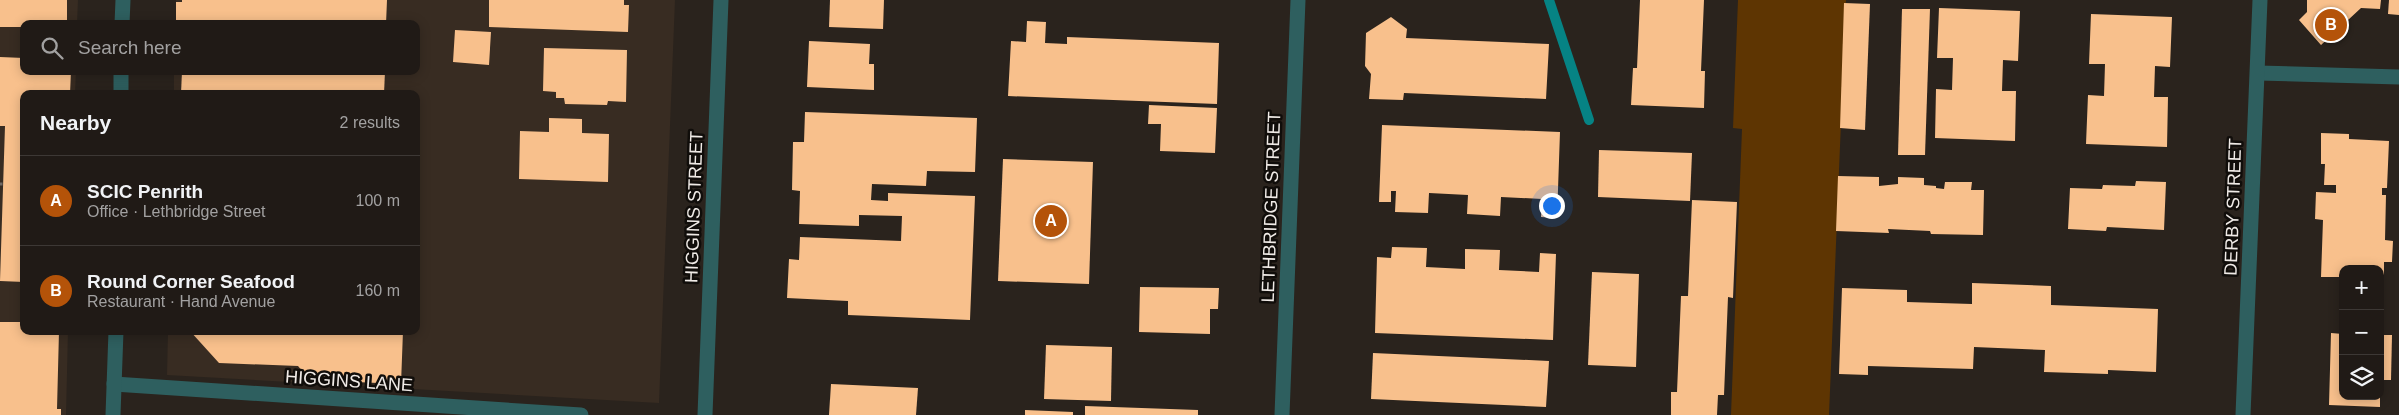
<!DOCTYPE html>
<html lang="en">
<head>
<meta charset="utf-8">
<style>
  :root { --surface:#201a16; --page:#28231f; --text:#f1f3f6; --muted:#a2a1a1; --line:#3d3835; --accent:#b45309 }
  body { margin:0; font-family:Arial,sans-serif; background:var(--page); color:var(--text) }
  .controls { position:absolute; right:15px; bottom:15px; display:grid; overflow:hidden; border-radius:10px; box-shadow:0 2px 12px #0003 }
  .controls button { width:45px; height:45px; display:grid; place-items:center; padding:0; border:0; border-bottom:1px solid var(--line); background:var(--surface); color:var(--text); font:25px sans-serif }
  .you { position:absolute; left:1551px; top:205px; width:18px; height:18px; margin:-12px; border:4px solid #fff; border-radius:50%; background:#1a73e8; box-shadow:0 0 0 8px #1a73e833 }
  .badge { display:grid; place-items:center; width:32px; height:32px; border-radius:50%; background:var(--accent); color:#fff; font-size:16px; font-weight:700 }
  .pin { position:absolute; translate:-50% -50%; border:2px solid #fff; box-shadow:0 1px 5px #0006 }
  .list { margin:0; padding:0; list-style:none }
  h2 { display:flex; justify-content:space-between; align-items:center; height:65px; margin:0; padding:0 20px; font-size:21px }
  h2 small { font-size:16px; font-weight:400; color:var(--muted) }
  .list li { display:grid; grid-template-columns:32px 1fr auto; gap:15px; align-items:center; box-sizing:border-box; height:90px; padding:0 20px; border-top:1px solid var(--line) }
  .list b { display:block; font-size:19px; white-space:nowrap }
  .list p { margin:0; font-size:16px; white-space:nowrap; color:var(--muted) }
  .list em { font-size:16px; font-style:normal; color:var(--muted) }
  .icon { flex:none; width:28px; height:28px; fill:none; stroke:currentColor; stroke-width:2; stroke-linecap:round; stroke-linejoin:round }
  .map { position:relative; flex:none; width:2399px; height:415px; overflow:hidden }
  .search { position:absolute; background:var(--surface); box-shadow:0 2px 12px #0003; left:20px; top:20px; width:400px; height:55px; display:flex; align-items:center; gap:12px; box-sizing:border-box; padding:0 18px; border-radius:10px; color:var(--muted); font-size:19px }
  .panel { position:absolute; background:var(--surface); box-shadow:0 2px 12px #0003; left:20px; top:90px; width:400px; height:245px; border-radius:10px }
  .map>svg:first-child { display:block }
  .built { fill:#382c22 }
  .green { fill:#5e3502 }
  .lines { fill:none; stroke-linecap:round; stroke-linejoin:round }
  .stream { stroke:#068384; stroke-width:10 }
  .building { fill:#f8c08c }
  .path { stroke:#706964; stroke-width:3; stroke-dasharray:2.5 2.5; stroke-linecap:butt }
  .minor { stroke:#2e5f5f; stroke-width:15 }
  .tertiary { stroke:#2e5f5f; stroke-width:15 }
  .labels { text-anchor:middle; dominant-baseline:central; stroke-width:5; stroke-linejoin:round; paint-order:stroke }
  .street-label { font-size:18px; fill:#f0ebe7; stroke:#100d0a }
</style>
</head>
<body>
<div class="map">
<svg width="2399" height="415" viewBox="0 0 2399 415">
  <rect width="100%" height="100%" fill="#2a231d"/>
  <g class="built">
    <polygon points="0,0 78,0 77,24 24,24 24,71 76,71 75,94 24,94 24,331 68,331 66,415 0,415"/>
    <polygon points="176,0 675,0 659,403 167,375 168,331 416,331 416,94 174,94 174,71 416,71 416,24 176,24"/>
  </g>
  <polygon class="green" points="1738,0 1846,0 1829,415 1731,415 1742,129 1733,128"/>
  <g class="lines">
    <polyline class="stream" points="1549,0 1589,120"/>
  </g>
  <g class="building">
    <polygon points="0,0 67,0 67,24 24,24 24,27 0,27"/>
    <polygon points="182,0 387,0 386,24 176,24 176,2 182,2"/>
    <polygon points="489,0 624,0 624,5 629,5 628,32 489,27"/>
    <polygon points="830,0 884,0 883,29 829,27"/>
    <polygon points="1640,0 1704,0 1701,71 1705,71 1704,108 1631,105 1633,68 1637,68"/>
    <polygon points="2307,0 2381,0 2380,9 2361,8 2321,45 2299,20 2307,12"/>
    <polygon points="2389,0 2399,0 2399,15 2388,14"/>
    <polygon points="1844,3 1870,4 1865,130 1840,128"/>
    <polygon points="1939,8 2020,11 2018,61 2003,60 2002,91 2016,91 2015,141 1935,138 1936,89 1952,90 1953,58 1937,58"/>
    <polygon points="1902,9 1930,9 1925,155 1898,155"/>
    <polygon points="2091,14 2172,17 2170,67 2155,66 2154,97 2168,97 2167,147 2086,144 2088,95 2104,96 2105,64 2089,64"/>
    <polygon points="1391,17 1407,29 1406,38 1549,44 1546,99 1404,93 1403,100 1369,99 1371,74 1365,66 1366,33"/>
    <polygon points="1027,21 1046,22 1045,43 1067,44 1067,37 1219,43 1217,104 1008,96 1011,41 1026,42"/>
    <polygon points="455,30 491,32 489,65 453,62"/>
    <polygon points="809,41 870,44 869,64 874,64 874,90 807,87"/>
    <polygon points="544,48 627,50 626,102 608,101 607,105 565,104 564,98 556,98 556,92 543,91"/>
    <polygon points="0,57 24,58 24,71 71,71 70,94 24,94 24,282 0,281 5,126 0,126"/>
    <polygon points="182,71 385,71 384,94 181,94"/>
    <polygon points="1149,105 1217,108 1215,153 1160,151 1161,124 1148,124"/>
    <polygon points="805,112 977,118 975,172 927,171 926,186 872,184 871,200 888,201 888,193 975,196 970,320 848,315 848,301 787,298 789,259 799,260 800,237 901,241 902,216 859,215 859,226 799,224 800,191 792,190 793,142 804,142"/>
    <polygon points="549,118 582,119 582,133 609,134 608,182 519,179 520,131 549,132"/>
    <polygon points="1382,125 1560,132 1557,218 1541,217 1542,199 1501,197 1500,216 1467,214 1468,195 1429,193 1428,213 1395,212 1396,191 1391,191 1391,202 1379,202"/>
    <polygon points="2321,133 2349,134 2349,139 2389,141 2387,188 2382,188 2382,195 2386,195 2385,240 2393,241 2392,262 2384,262 2384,279 2380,279 2380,269 2343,269 2343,277 2321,277 2323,220 2315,219 2316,192 2336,193 2336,185 2324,185 2325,164 2321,164"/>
    <polygon points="1599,150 1692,153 1690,201 1598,197"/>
    <polygon points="1003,159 1093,162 1089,284 998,281"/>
    <polygon points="1838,176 1879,177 1879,186 1898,184 1898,177 1924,178 1924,185 1936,186 1936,188 1944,189 1945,182 1972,182 1971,190 1984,190 1983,235 1931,234 1930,231 1888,229 1889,233 1836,231"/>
    <polygon points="2136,181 2166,182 2164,230 2107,227 2106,231 2068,229 2070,188 2102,189 2103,185 2135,186"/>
    <polygon points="1692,200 1737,202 1733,298 1728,297 1724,395 1718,395 1717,415 1671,415 1671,392 1677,392 1681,296 1688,296"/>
    <polygon points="1392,247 1427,248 1426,267 1465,269 1465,249 1500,250 1499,270 1539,272 1540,253 1556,254 1553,340 1375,333 1377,257 1391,258"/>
    <polygon points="1592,272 1639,274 1636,367 1588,365"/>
    <polygon points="1972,283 2051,286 2051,305 2158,309 2156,372 2108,370 2108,374 2044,372 2045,350 1974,347 1973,369 1868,366 1868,375 1839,374 1842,288 1907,290 1907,302 1972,304"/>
    <polygon points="1140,287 1219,288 1218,309 1210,309 1210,334 1139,332"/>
    <polygon points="0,322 24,322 24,331 59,331 57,409 61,409 61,415 0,415"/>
    <polygon points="190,331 403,331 401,384 310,380 298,366 219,363"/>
    <polygon points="2331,333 2343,334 2343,396 2380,396 2380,407 2329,405"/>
    <polygon points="2380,335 2392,335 2391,380 2380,380"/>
    <polygon points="1046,345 1112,347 1111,401 1044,399"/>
    <polygon points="1373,353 1549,361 1546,407 1371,399"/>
    <polygon points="831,384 918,388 916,415 829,415"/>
    <polygon points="1085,406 1198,410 1198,415 1085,415"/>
    <polygon points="1025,410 1073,412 1073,415 1025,415"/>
  </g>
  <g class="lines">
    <polyline class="path" points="0,184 3,184"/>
    <g class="minor">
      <polyline points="2258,73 2399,77"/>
      <polyline points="114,384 581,415"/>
      <polyline points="705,415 721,0"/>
      <polyline points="1282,415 1298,0"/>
    </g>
    <g class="tertiary">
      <polyline points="122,24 123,0"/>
      <polyline points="121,94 121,71"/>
      <polyline points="113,415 116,331"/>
      <polyline points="2243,415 2260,0"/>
    </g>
  </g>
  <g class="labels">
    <g class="street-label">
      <text transform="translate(694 207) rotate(-88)">HIGGINS STREET</text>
      <text transform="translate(1271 207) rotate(-88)">LETHBRIDGE STREET</text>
      <text transform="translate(2233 207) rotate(-88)">DERBY STREET</text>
      <text transform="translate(349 381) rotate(4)">HIGGINS LANE</text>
    </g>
  </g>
</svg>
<div class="controls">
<button>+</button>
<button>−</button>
<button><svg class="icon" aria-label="layers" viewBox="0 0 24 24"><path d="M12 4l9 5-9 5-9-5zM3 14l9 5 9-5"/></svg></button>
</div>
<div class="you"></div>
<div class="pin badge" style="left:1051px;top:221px">A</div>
<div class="pin badge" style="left:2331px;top:25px">B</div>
<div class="search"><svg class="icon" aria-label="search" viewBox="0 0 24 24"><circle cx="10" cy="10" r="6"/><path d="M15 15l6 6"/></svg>Search here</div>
<section class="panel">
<h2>Nearby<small>2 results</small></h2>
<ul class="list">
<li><span class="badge">A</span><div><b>SCIC Penrith</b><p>Office · Lethbridge Street</p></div><em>100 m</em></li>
<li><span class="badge">B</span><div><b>Round Corner Seafood</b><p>Restaurant · Hand Avenue</p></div><em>160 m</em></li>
</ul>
</section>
</div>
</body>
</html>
